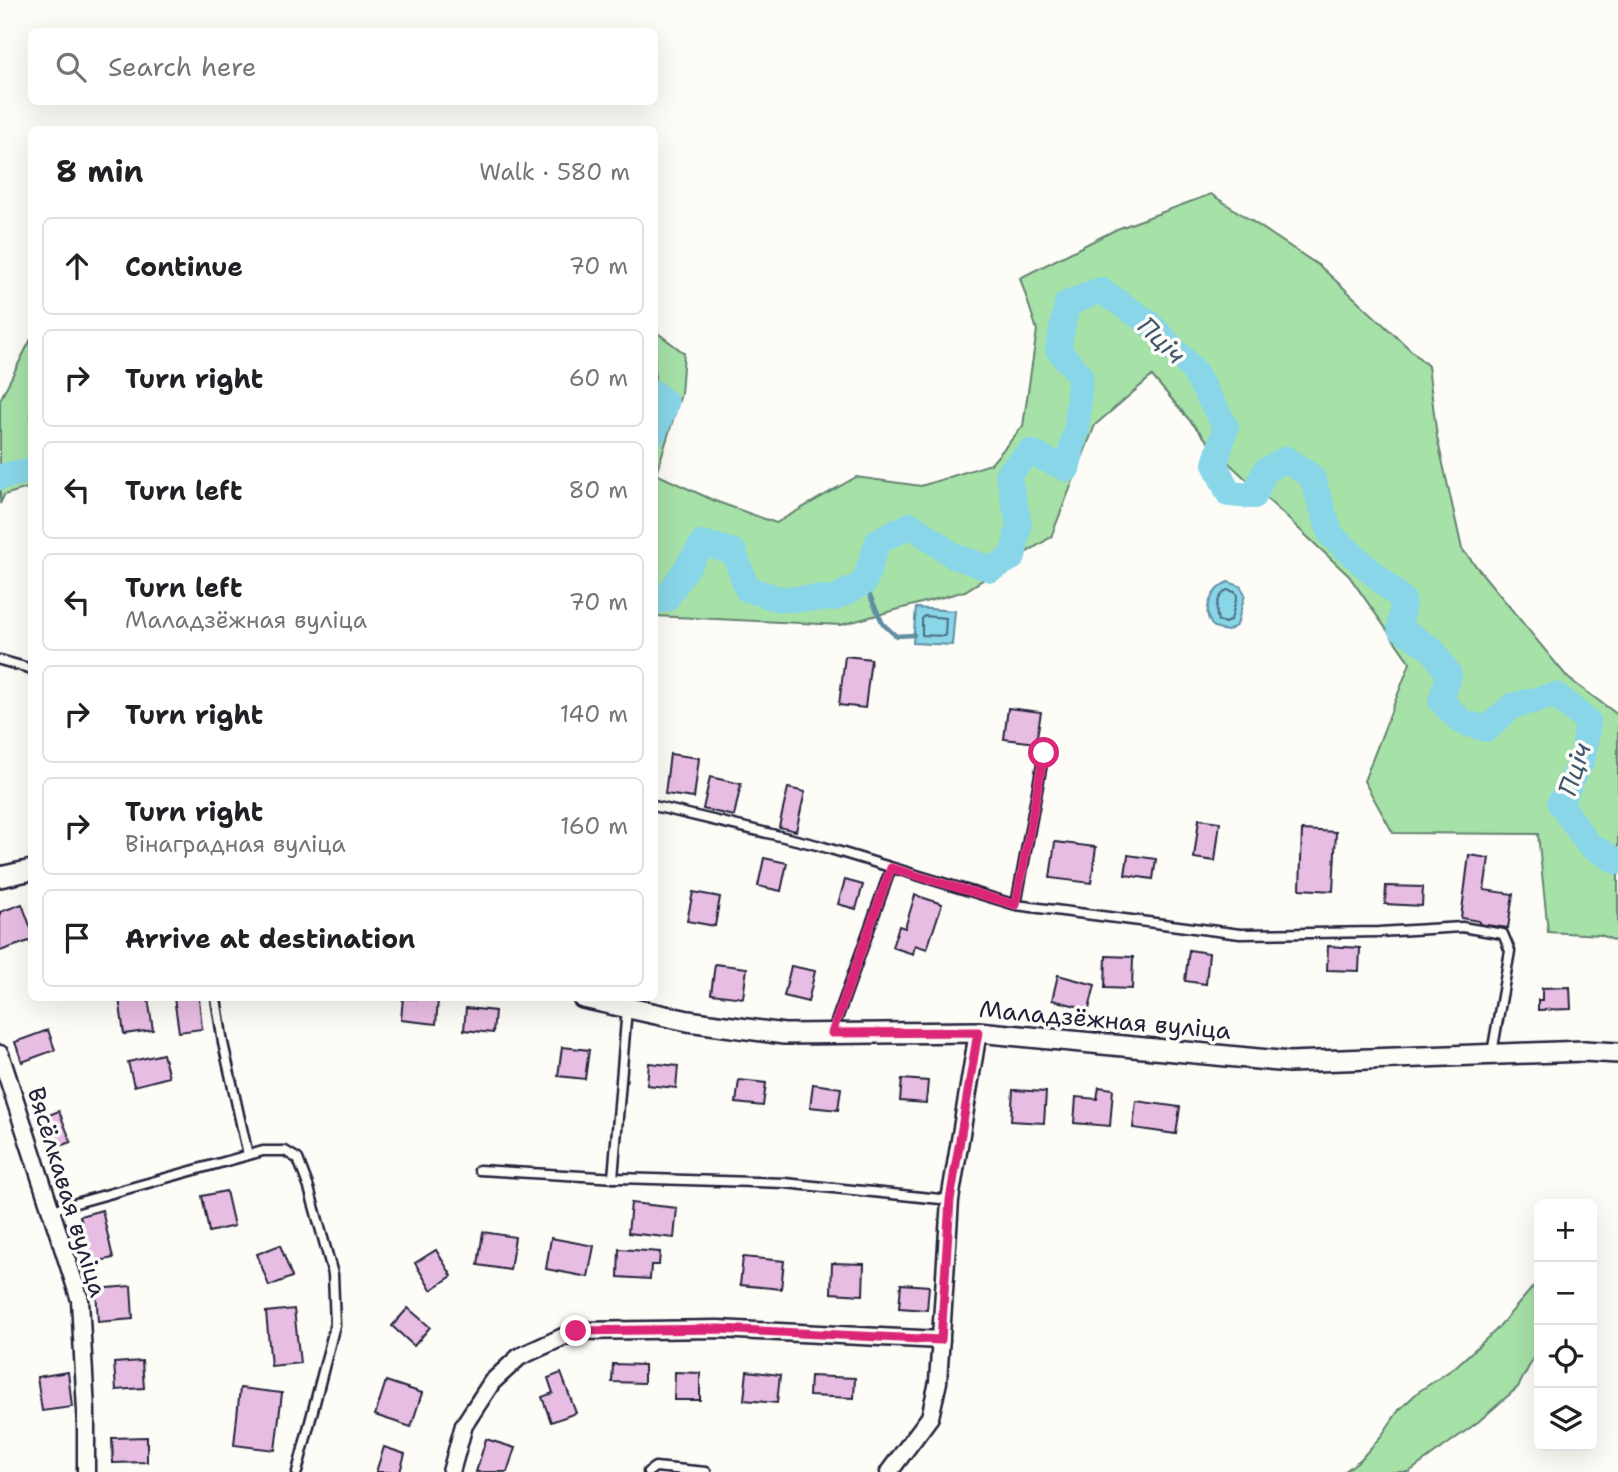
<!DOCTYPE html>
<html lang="en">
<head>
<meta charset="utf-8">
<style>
  :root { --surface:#fff; --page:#f6f6f6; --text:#202124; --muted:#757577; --line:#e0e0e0 }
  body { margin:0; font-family:"Shantell Sans",sans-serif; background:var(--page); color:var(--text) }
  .controls { position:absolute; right:21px; bottom:21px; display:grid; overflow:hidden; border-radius:10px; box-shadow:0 7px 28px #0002 }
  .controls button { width:63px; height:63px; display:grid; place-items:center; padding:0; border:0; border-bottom:2px solid var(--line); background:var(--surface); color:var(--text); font:35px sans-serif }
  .stop { position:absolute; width:21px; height:21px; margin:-16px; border:5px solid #db2777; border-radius:50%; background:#fff }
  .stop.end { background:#db2777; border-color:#fff; box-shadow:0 2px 7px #0008 }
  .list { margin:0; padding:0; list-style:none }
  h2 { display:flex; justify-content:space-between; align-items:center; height:91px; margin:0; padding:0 28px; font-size:30px }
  h2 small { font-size:23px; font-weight:400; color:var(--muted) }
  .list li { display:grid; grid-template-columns:46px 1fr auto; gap:21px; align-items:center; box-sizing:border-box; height:98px; margin:0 14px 14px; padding:0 14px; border:2px solid var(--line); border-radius:10px }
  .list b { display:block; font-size:26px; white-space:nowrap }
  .list p { margin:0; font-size:23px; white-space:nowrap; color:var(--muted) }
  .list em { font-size:23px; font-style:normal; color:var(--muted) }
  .icon { flex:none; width:38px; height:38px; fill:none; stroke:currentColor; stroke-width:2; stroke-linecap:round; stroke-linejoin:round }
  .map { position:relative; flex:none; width:1618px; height:1472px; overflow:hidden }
  .search { position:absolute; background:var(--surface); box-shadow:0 7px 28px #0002; left:28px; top:28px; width:630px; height:77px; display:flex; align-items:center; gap:18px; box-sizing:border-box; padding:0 24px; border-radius:10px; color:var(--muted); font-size:26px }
  .panel { position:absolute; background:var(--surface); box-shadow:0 7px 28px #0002; left:28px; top:126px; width:630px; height:875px; border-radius:10px }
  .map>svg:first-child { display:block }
  .green { fill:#a6e1a7; stroke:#648271; stroke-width:2 }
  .water { fill:#89d6e9; stroke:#608ea3; stroke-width:2 }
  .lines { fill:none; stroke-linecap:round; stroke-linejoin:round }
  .shore { stroke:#4b6a81; stroke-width:2 }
  .stream { stroke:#608ea3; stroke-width:4.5 }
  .river { stroke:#89d6e9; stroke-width:26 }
  .building { fill:#e8bde3; stroke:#22223b; stroke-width:2 }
  .service-casing { stroke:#22223b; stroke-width:13 }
  .minor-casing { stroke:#22223b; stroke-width:21 }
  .tertiary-casing { stroke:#22223b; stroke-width:24 }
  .service { stroke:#fdfcf7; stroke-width:8 }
  .minor { stroke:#fdfcf7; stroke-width:16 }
  .tertiary { stroke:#fdfcf7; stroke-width:19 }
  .route { stroke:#db2777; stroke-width:9 }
  .labels { text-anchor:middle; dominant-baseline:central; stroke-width:7; stroke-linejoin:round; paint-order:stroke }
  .street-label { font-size:24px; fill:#22223b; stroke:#fdfcf7 }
  .water-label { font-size:26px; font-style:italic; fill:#41586f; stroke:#fdfcf7 }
</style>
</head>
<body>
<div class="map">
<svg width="1618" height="1472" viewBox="0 0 1618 1472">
  <rect width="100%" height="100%" fill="#fdfcf7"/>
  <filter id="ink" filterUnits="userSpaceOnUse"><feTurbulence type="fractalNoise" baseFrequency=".0143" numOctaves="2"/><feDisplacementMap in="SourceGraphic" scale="14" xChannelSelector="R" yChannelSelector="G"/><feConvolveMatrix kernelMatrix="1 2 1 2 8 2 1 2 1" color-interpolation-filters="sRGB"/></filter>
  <g filter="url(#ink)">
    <g class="green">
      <polygon points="1211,194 1321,267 1428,366 1437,437 1462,549 1568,678 1618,715 1618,942 1601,935 1548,932 1538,834 1393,833 1364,781 1410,663 1349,576 1215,450 1152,376 1095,425 1051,537 965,591 841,625 655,616 655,331 684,353 681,394 656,474 715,501 776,523 856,477 921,486 991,464 1023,426 1037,330 1020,278 1117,229"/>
      <polygon points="31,339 31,487 4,495 0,504 0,400"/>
      <polygon points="1539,1280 1539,1348 1518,1387 1478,1422 1409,1472 1344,1472 1361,1459 1382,1435 1399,1410 1418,1392 1454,1368 1496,1330"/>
    </g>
    <g class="water">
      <path d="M 1228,582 L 1240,586 L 1245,594 L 1237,625 L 1228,631 C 1223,630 1216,630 1212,625 C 1201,610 1213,588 1228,582 Z"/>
      <polygon points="916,608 955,611 952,645 913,643"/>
    </g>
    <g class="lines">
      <g class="shore">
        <path d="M 1227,590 L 1235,592 L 1237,596 L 1231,620 L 1225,623 L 1218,621 C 1215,608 1216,598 1227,590 Z"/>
        <polygon points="924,616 946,618 945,636 922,635 922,619"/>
      </g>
      <polyline class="stream" points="864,583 883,624 896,636 914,635"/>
      <g class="river">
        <polyline points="654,393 666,403 654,433"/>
        <polyline points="0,477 32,470"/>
        <polyline points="654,602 666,599 703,543 734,552 747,589 780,599 835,598 864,583 878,541 911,525 954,556 991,569 1013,557 1019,524 1008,474 1030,452 1067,469 1077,427 1080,375 1058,350 1067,304 1100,290 1148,322 1194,371 1226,427 1215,464 1229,494 1254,496 1265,471 1286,459 1312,477 1331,535 1403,600 1400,628 1433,650 1449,675 1441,701 1462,722 1487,729 1512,706 1556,695 1588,722 1583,758 1560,803 1588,844 1618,862"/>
      </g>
    </g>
    <g class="building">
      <polygon points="845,656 871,659 865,708 839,705"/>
      <polygon points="1008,708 1041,712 1036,743 1004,739"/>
      <polygon points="670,754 699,758 694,798 665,794"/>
      <polygon points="710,777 741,784 734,816 703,809"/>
      <polygon points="788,788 805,792 796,831 779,827"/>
      <polygon points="1199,819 1220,822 1215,861 1194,858"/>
      <polygon points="1302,830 1336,832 1333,891 1300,889"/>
      <polygon points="1055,842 1096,847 1091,883 1050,878"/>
      <polygon points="1128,855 1156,859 1153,879 1125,875"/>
      <polygon points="1469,855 1489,858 1484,890 1513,894 1508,928 1479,924 1479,921 1461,918"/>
      <polygon points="764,858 787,863 781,891 758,886"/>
      <polygon points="845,880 863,885 856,909 838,904"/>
      <polygon points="1386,886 1423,887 1422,906 1385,904"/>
      <polygon points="693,892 720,897 715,926 687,921"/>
      <polygon points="915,895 942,904 927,949 915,945 913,954 892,947 899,926 905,928"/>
      <polygon points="22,904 32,931 32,940 0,951 0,912"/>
      <polygon points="1328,946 1360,948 1359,971 1327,970"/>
      <polygon points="1189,950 1209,953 1206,984 1185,981"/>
      <polygon points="1106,956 1133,957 1132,989 1105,988"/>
      <polygon points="715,964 747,968 743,998 711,994"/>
      <polygon points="791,966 815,971 808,1002 784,996"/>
      <polygon points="1058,975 1095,985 1089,1009 1052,1000"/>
      <polygon points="1570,987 1571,1009 1538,1010 1538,1000 1542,1000 1542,988"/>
      <polygon points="119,998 148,998 153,1030 124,1034"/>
      <polygon points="174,998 199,998 202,1029 179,1032"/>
      <polygon points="403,998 438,1000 436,1024 401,1020"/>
      <polygon points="466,1008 495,1011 493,1033 464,1030"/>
      <polygon points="48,1030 55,1050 22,1062 15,1042"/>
      <polygon points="562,1047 589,1050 585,1079 558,1076"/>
      <polygon points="163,1054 169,1077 134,1086 128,1062"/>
      <polygon points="649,1063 678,1066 676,1088 647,1085"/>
      <polygon points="902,1079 928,1081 926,1103 900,1101"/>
      <polygon points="739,1080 766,1083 763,1106 736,1103"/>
      <polygon points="813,1084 841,1088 838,1110 810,1107"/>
      <polygon points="1099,1087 1113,1089 1110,1126 1074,1123 1076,1097 1097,1099"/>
      <polygon points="1013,1090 1046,1092 1044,1123 1011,1121"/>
      <polygon points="1136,1101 1180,1107 1176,1134 1133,1128"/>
      <polygon points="59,1111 71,1142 53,1149 41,1118"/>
      <polygon points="226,1191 234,1226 209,1232 202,1196"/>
      <polygon points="631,1203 677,1208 674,1238 628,1233"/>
      <polygon points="102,1210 113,1258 91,1263 80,1216"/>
      <polygon points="483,1232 515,1237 510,1270 478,1265"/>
      <polygon points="551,1238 594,1246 588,1277 546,1269"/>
      <polygon points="280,1245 292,1277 269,1286 257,1254"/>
      <polygon points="619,1249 660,1252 659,1265 651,1265 650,1279 618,1277"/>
      <polygon points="436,1250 452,1276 431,1290 415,1263"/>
      <polygon points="743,1257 784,1261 781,1289 740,1285"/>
      <polygon points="832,1263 864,1264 863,1295 831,1293"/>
      <polygon points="901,1284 929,1286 927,1310 899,1308"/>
      <polygon points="131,1286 133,1319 98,1322 96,1289"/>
      <polygon points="408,1308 430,1327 414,1346 392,1326"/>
      <polygon points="294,1309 300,1363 271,1366 266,1312"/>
      <polygon points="142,1361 144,1388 116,1390 114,1363"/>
      <polygon points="613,1364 644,1365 644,1383 612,1382"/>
      <polygon points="747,1371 780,1375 777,1403 744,1400"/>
      <polygon points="68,1372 72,1407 42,1411 37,1377"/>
      <polygon points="675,1372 700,1373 700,1400 674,1400"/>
      <polygon points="561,1373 576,1413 551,1422 542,1397 553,1393 548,1378"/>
      <polygon points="810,1376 855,1378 854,1398 809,1396"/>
      <polygon points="386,1381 422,1393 411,1427 375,1415"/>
      <polygon points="240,1388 282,1393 275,1450 234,1445"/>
      <polygon points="147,1437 147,1462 113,1463 112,1438"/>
      <polygon points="486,1439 515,1448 507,1472 476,1472"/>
      <polygon points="384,1447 405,1454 400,1472 376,1472"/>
    </g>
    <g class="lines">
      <g class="service-casing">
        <g id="service">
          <polyline points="0,660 32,669"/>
          <polyline points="654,806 817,845 1016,905 1240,934 1379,932 1462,927 1503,934 1510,951 1492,1053"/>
          <polyline points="1016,905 1044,753"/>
          <polyline points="216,998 223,1043 248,1155"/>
          <polyline points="832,1033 891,868"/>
          <polyline points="479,1170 617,1178 785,1183 950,1200"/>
          <polyline points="613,1178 627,1008"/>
          <polyline points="51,1210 263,1151 285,1151 298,1159 309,1188 333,1274 335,1325 297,1472"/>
          <polyline points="648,1472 655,1467 706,1472"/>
        </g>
      </g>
      <g class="minor-casing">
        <g id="minor">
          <polyline points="0,1054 80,1300 86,1411 86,1472"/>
          <polyline points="451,1472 464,1425 492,1382 519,1357 576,1331 718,1329 941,1340"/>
          <polyline points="889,1472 930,1417 938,1382 950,1200 978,1032"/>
        </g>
      </g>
      <g class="tertiary-casing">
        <g id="tertiary">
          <polyline points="0,877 32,870"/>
          <polyline points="583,998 688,1021 784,1034 978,1032 1289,1062 1584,1051 1618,1053"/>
        </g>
      </g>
      <use href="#service" class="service"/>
      <use href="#minor" class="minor"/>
      <use href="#tertiary" class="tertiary"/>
    </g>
  </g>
  <g class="lines" filter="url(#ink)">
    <polyline class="route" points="576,1331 719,1329 941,1340 950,1200 978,1032 832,1033 891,868 1016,905 1044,753"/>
  </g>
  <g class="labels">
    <g class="street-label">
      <text transform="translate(1105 1020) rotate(5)">Маладзёжная вуліца</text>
      <text transform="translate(67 1192) rotate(73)">Вясёлкавая вуліца</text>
    </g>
    <g class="water-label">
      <text transform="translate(1162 340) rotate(44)">Пціч</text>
      <text transform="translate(1574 769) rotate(-72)">Пціч</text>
    </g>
  </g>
</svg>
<div class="controls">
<button>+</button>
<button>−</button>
<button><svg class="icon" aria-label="locate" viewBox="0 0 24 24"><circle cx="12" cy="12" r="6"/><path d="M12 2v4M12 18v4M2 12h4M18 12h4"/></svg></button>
<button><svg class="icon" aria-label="layers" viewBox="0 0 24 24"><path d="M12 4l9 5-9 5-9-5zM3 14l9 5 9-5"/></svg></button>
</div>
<div class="stop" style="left:1044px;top:753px"></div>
<div class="stop end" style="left:576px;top:1331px"></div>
<div class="search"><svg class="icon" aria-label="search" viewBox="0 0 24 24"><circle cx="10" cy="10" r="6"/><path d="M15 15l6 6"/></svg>Search here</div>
<section class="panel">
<h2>8 min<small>Walk · 580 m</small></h2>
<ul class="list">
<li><svg class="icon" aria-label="ahead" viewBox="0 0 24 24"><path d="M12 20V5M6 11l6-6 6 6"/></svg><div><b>Continue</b></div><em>70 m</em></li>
<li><svg class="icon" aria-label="right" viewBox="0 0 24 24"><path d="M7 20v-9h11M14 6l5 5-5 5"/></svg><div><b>Turn right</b></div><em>60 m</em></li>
<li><svg class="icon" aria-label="left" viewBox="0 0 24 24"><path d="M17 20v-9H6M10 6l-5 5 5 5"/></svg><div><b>Turn left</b></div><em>80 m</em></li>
<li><svg class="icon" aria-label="left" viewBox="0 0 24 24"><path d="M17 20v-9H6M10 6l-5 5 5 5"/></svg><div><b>Turn left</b><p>Маладзёжная вуліца</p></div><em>70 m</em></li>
<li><svg class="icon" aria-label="right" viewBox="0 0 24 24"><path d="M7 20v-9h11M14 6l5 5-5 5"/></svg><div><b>Turn right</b></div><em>140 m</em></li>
<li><svg class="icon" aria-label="right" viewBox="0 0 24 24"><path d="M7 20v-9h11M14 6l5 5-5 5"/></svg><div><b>Turn right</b><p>Вінаградная вуліца</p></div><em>160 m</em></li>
<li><svg class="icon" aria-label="arrive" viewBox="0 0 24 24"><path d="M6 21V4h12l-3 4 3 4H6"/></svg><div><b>Arrive at destination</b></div></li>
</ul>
</section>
</div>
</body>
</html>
